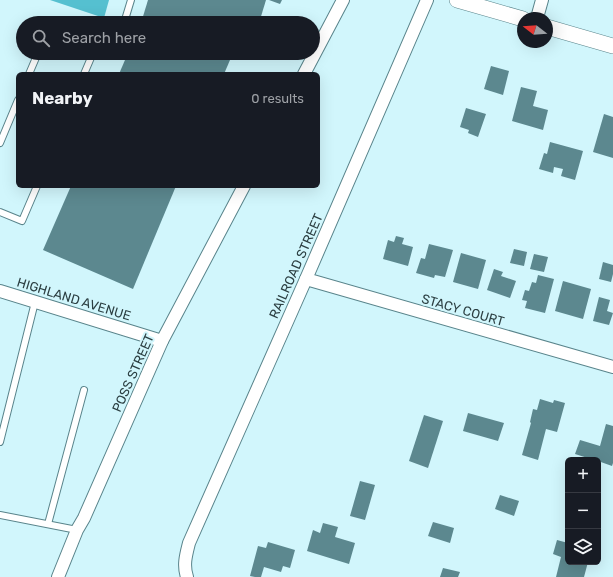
<!DOCTYPE html>
<html lang="en">
<head>
<meta charset="utf-8">
<style>
  :root { --surface:#171b24; --page:#20242c; --text:#f1f3f6; --muted:#9ea1a6; --line:#363941 }
  body { margin:0; font-family:Rubik,sans-serif; background:var(--page); color:var(--text) }
  .controls { position:absolute; right:12px; bottom:12px; display:grid; overflow:hidden; border-radius:6px; box-shadow:0 4px 16px #0002 }
  .controls button { width:36px; height:36px; display:grid; place-items:center; padding:0; border:0; border-bottom:1px solid var(--line); background:var(--surface); color:var(--text); font:20px sans-serif }
  .compass { position:absolute; left:517px; top:12px; width:36px; height:36px; border-radius:50%; background:var(--surface); box-shadow:0 4px 16px #0002; rotate:287deg }
  .list { margin:0; padding:0; list-style:none }
  h2 { display:flex; justify-content:space-between; align-items:center; height:52px; margin:0; padding:0 16px; font-size:17px }
  h2 small { font-size:13px; font-weight:400; color:var(--muted) }
  .icon { flex:none; width:22px; height:22px; fill:none; stroke:currentColor; stroke-width:2; stroke-linecap:round; stroke-linejoin:round }
  .map { position:relative; flex:none; width:613px; height:577px; overflow:hidden }
  .search { position:absolute; background:var(--surface); box-shadow:0 4px 16px #0002; left:16px; top:16px; width:304px; height:44px; display:flex; align-items:center; gap:10px; box-sizing:border-box; padding:0 14px; border-radius:22px; color:var(--muted); font-size:15px }
  .panel { position:absolute; background:var(--surface); box-shadow:0 4px 16px #0002; left:16px; top:72px; width:304px; height:116px; border-radius:6px }
  .map>svg:first-child { display:block }
  .water { fill:#55c0d0 }
  .building { fill:#5c888f }
  .lines { fill:none; stroke-linecap:round; stroke-linejoin:round }
  .service-casing { stroke:#59848b; stroke-width:8 }
  .minor-casing { stroke:#59848b; stroke-width:14 }
  .tertiary-casing { stroke:#59848b; stroke-width:16 }
  .service { stroke:#fff; stroke-width:6 }
  .minor { stroke:#fff; stroke-width:12 }
  .tertiary { stroke:#fff; stroke-width:15 }
  .labels { text-anchor:middle; dominant-baseline:central; stroke-width:4; stroke-linejoin:round; paint-order:stroke }
  .street-label { font-size:13px; fill:#2c3f42; stroke:#d1f6fc }
</style>
</head>
<body>
<div class="map">
<svg width="613" height="577" viewBox="0 0 613 577">
  <rect width="100%" height="100%" fill="#d1f6fc"/>
  <polygon class="water" points="50,0 109,0 104,18"/>
  <g class="building">
    <polygon points="148,0 266,0 259,23 141,23"/>
    <polygon points="269,0 282,0 280,4"/>
    <polygon points="128,53 233,53 224,74 119,74"/>
    <polygon points="491,66 509,71 503,95 484,89"/>
    <polygon points="521,87 537,91 533,106 548,110 543,130 512,121"/>
    <polygon points="466,108 486,114 478,137 468,133 469,130 460,127"/>
    <polygon points="604,114 613,117 613,158 593,152"/>
    <polygon points="550,142 583,151 575,180 561,176 563,169 554,167 553,173 539,169 544,153 547,154"/>
    <polygon points="71,186 176,186 133,289 43,250"/>
    <polygon points="396,236 404,238 402,244 413,247 408,266 383,259 388,240 394,242"/>
    <polygon points="429,244 453,250 445,277 435,275 434,278 416,273 421,258 425,259"/>
    <polygon points="514,249 527,252 524,266 510,263"/>
    <polygon points="461,253 486,260 478,289 453,282"/>
    <polygon points="534,254 548,257 544,272 530,269"/>
    <polygon points="603,262 613,265 613,274 611,282 599,279"/>
    <polygon points="494,269 503,272 501,276 516,281 510,298 487,290"/>
    <polygon points="538,275 554,279 545,313 525,308 527,301 522,300 525,290 529,291 532,282 536,283"/>
    <polygon points="563,281 591,289 583,319 555,311"/>
    <polygon points="599,297 610,300 607,311 613,313 609,325 593,321"/>
    <polygon points="540,399 553,403 554,400 565,403 557,432 546,429 538,460 522,455 531,423 530,422 533,409 537,410"/>
    <polygon points="468,413 504,423 498,441 463,431"/>
    <polygon points="424,415 443,421 428,468 409,461"/>
    <polygon points="606,424 613,426 613,463 612,466 598,461 598,460 594,460 575,454 580,440 600,446"/>
    <polygon points="360,481 375,485 365,520 350,516"/>
    <polygon points="500,495 519,501 514,516 495,509"/>
    <polygon points="433,522 454,528 450,543 428,536"/>
    <polygon points="323,523 338,527 335,537 355,543 349,564 307,551 313,530 320,533"/>
    <polygon points="557,540 568,543 568,562 588,562 584,577 556,577 561,557 553,554"/>
    <polygon points="268,542 295,550 290,568 283,566 281,572 264,567 261,577 255,577 250,576 258,546 266,548"/>
    <polygon points="443,568 460,572 458,577 440,577"/>
  </g>
  <g class="lines">
    <g class="service-casing">
      <g id="service">
        <polyline points="124,23 131,0"/>
        <polyline points="111,53 114,54 115,53"/>
        <polyline points="29,74 38,53"/>
        <polyline points="84,74 93,53"/>
        <polyline points="0,143 18,100"/>
        <polyline points="0,212 22,221 37,186"/>
        <polyline points="0,442 35,302"/>
        <polyline points="0,515 77,530"/>
        <polyline points="48,524 84,390"/>
      </g>
    </g>
    <g class="minor-casing">
      <g id="minor">
        <polyline points="537,18 542,0"/>
        <polyline points="304,74 343,0"/>
        <polyline points="306,279 613,367"/>
        <polyline points="0,291 162,341"/>
        <polyline points="58,577 77,530 84,518 162,341 244,186"/>
        <path d="M 187,577 C 183,565 186,555 189,543 L 306,279 L 427,0"/>
      </g>
    </g>
    <g class="tertiary-casing">
      <g id="tertiary">
        <polyline points="457,0 523,19"/>
        <polyline points="547,27 613,46"/>
      </g>
    </g>
    <use href="#service" class="service"/>
    <use href="#minor" class="minor"/>
    <use href="#tertiary" class="tertiary"/>
  </g>
  <g class="labels">
    <g class="street-label">
      <text transform="translate(296 266) rotate(-66)">RAILROAD STREET</text>
      <text transform="translate(74 299) rotate(17)">HIGHLAND AVENUE</text>
      <text transform="translate(463 310) rotate(16)">STACY COURT</text>
      <text transform="translate(133 373) rotate(-66)">POSS STREET</text>
    </g>
  </g>
</svg>
<div class="controls">
<button>+</button>
<button>−</button>
<button><svg class="icon" aria-label="layers" viewBox="0 0 24 24"><path d="M12 4l9 5-9 5-9-5zM3 14l9 5 9-5"/></svg></button>
</div>
<svg class="compass" viewBox="-18 -18 36 36"><path d="M0-13l5 13h-10z" fill="#e53935"/><path d="M0 13l5-13h-10z" fill="#9ea1a6"/></svg>
<div class="search"><svg class="icon" aria-label="search" viewBox="0 0 24 24"><circle cx="10" cy="10" r="6"/><path d="M15 15l6 6"/></svg>Search here</div>
<section class="panel">
<h2>Nearby<small>0 results</small></h2>
<ul class="list">
</ul>
</section>
</div>
</body>
</html>
